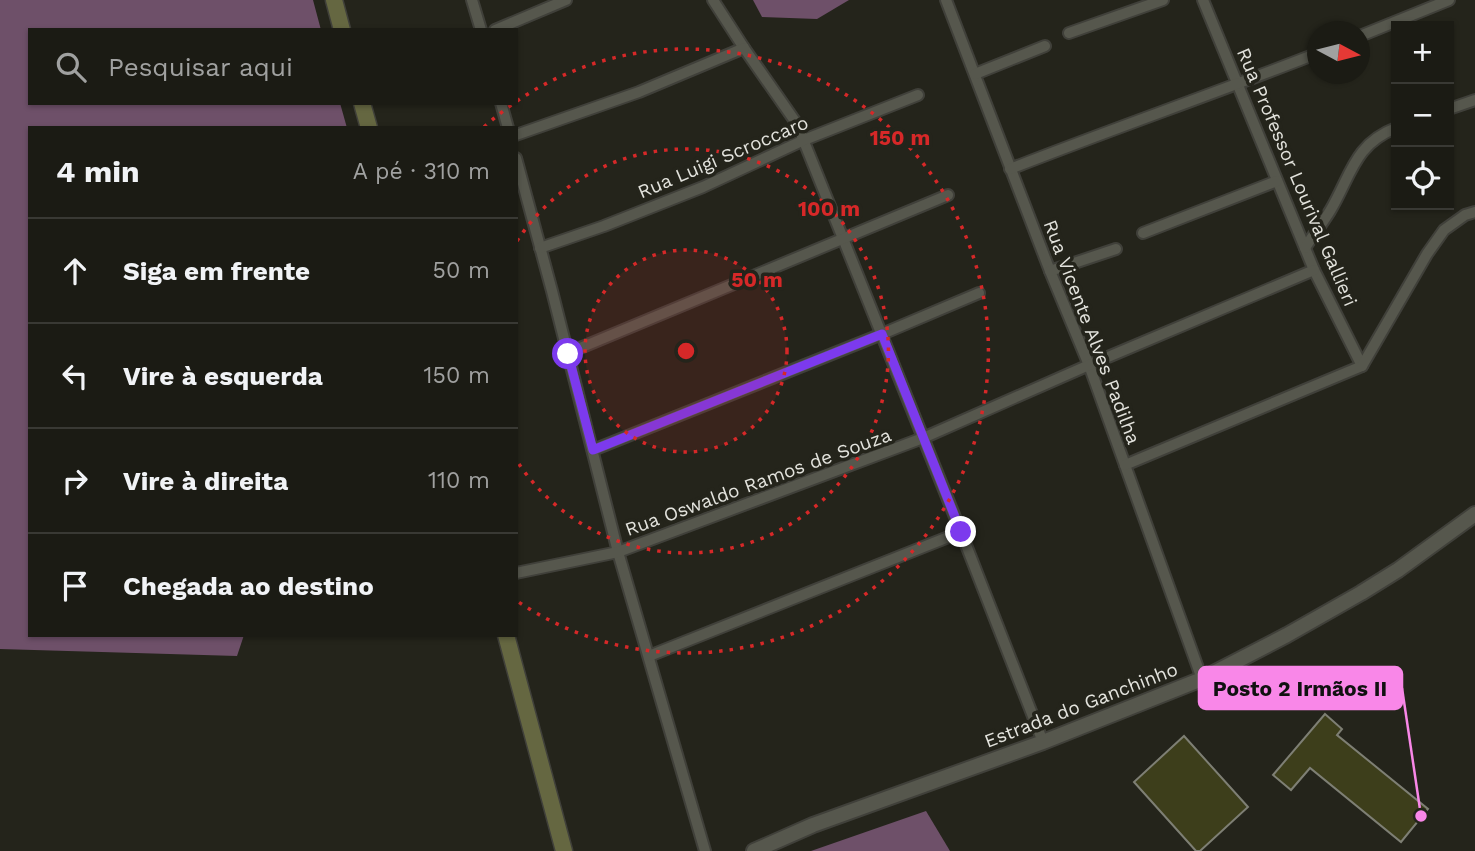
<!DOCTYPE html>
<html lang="pt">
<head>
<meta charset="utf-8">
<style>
  :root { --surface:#1b1b14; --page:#24241d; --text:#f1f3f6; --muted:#a0a1a0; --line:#393934 }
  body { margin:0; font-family:"Work Sans",sans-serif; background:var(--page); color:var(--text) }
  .controls { position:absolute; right:21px; top:21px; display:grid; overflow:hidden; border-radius:0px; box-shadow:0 2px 5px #0004 }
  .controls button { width:63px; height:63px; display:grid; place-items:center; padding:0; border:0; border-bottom:2px solid var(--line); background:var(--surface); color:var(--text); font:35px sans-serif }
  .compass { position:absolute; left:1307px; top:21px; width:63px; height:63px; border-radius:50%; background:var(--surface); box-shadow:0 2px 5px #0004; rotate:97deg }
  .stop { position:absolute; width:21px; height:21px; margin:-16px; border:5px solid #7c3aed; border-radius:50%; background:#fff }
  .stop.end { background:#7c3aed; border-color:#fff; box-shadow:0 2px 7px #0008 }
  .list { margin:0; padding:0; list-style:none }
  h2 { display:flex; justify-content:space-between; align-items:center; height:91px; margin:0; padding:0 28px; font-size:30px }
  h2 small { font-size:23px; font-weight:400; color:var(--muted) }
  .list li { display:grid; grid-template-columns:46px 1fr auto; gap:21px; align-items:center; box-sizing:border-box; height:105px; padding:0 28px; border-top:2px solid var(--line) }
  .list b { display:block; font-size:26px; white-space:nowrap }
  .list em { font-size:23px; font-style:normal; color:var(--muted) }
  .icon { flex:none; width:38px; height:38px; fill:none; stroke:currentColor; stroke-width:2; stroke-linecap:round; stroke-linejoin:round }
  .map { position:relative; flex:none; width:1475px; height:851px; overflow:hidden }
  .search { position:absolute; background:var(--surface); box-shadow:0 2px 5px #0004; left:28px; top:28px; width:490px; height:77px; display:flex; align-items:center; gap:18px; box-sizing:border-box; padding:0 24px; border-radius:0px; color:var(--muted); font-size:26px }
  .panel { position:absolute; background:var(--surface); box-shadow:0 2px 5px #0004; left:28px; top:126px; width:490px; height:511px; border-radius:0px }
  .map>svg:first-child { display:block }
  .forest { fill:#6e5069 }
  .building { fill:#3d3e1b; stroke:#7e7f74; stroke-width:2 }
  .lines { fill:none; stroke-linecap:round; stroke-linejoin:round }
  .minor-casing { stroke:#40403a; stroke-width:14 }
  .tertiary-casing { stroke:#40403a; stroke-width:18 }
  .secondary-casing { stroke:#40403a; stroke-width:19 }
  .minor { stroke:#56574d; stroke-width:10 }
  .tertiary { stroke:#56574d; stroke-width:14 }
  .secondary { stroke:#656741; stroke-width:16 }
  .route { stroke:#7c3aed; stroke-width:9 }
  .ring { fill:none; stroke:#d62828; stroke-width:3.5; stroke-dasharray:3.5 7 }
  .labels { text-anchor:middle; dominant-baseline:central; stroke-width:7; stroke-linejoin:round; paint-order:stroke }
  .street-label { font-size:19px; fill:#e3e3dd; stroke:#24241b }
  .centre { fill:#d62828; stroke:#24241b; stroke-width:3.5 }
  .ring-label { font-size:21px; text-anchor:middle; font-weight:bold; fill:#d62828; stroke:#24241b; stroke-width:7; stroke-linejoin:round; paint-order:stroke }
  .leader { fill:none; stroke:#f987e8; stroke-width:2.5 }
  .callout-dot { fill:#f987e8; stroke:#24241b; stroke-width:2.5 }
  .callout { fill:#f987e8; stroke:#f987e8; stroke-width:2.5 }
  .callout-label { font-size:21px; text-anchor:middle; font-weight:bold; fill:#111 }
</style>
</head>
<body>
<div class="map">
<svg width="1475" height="851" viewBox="0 0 1475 851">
  <rect width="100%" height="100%" fill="#24241b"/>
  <g class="forest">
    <polygon points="0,0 313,0 321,30 30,30 30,103 340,103 347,128 30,128 30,635 244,635 237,656 0,649"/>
    <polygon points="753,0 849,0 817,19 762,17"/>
    <polygon points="926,811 950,851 811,851"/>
  </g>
  <g class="building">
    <polygon points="1325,714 1342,729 1337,735 1428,809 1401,842 1310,768 1291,790 1273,775"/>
    <polygon points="1184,736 1248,807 1200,851 1196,851 1134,782"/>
  </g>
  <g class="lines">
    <g class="minor-casing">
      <g id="minor">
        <polyline points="472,0 481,30"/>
        <polyline points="713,0 744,48 797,124 961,532 1043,742"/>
        <polyline points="946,0 1050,271 1089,365 1202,679"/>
        <polyline points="1203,0 1314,270 1362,366"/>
        <polyline points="495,30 566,0"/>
        <polyline points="1069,33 1163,0"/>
        <polyline points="1360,36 1449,0"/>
        <polyline points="975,74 1045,46"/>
        <polyline points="501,103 508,128"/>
        <polyline points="1449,109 1475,100"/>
        <polyline points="516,135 639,92 744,48"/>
        <polyline points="516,158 552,291 618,552 705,851"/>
        <path d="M 1010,169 C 1112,129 1216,93 1318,53"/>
        <polyline points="1143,233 1277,181"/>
        <polyline points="540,248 604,226 703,187 804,140 918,95"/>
        <path d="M 1305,248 C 1313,235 1322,224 1330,211 C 1351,176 1354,144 1396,128"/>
        <polyline points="1050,271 1116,249"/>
        <polyline points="568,353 948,195"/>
        <polyline points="593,450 882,334 979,293"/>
        <polyline points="1125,465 1362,366 1427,254 1444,230 1465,215 1475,212"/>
        <polyline points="516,573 618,552 923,438 1089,365 1314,270"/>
        <polyline points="649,656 961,532"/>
      </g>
    </g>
    <g class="tertiary-casing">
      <polyline id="tertiary" points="754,851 813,825 1043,742 1202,679 1287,635 1361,593 1398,570 1475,514"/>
    </g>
    <g class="secondary-casing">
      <g id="secondary">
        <polyline points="334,0 342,30"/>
        <polyline points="362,103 369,128"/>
        <polyline points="506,635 564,851"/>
      </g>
    </g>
    <use href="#minor" class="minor"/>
    <use href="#tertiary" class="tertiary"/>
    <use href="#secondary" class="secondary"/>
  </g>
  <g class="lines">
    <polyline class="route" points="568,354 593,450 882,334 961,532"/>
  </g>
  <circle cx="686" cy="351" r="101" fill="#d62828" fill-opacity=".12"/>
  <g class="ring">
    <circle cx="686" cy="351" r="101"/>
    <path d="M517 241A202 202 0 1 1 517 461"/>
    <path d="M484 127A302 302 0 0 1 513 104M517 101A302 302 0 1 1 517 601"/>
  </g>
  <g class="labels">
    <g class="street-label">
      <text transform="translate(723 157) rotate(-23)">Rua Luigi Scroccaro</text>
      <text transform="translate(1297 177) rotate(67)">Rua Professor Lourival Gallieri</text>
      <text transform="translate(1092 332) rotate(69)">Rua Vicente Alves Padilha</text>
      <text transform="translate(758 482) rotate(-20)">Rua Oswaldo Ramos de Souza</text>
      <text transform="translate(1081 705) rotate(-21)">Estrada do Ganchinho</text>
    </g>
  </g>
  <circle cx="686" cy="351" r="10" class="centre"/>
  <g class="ring-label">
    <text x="900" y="145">150 m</text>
    <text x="829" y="216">100 m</text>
    <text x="757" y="287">50 m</text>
  </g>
  <path class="leader" d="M1421 816L1402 688"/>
  <circle class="callout-dot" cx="1421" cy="816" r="7"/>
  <rect class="callout" x="1199" y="667" width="203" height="42" rx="7"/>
  <g class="callout-label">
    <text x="1300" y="696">Posto 2 Irmãos II</text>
  </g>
</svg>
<div class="controls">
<button>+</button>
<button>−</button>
<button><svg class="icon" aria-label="locate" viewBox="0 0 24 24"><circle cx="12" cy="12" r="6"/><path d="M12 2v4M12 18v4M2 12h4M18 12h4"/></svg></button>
</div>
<svg class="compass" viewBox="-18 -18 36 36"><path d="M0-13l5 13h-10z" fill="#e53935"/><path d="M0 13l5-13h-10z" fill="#a0a1a0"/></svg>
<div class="stop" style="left:568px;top:354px"></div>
<div class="stop end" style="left:961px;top:532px"></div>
<div class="search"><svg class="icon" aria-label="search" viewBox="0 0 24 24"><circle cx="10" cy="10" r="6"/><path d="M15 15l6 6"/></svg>Pesquisar aqui</div>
<section class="panel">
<h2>4 min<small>A pé · 310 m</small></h2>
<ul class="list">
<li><svg class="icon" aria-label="ahead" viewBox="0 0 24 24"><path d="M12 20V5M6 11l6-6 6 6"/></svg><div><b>Siga em frente</b></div><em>50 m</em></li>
<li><svg class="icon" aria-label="left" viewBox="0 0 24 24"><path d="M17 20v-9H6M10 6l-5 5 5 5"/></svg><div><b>Vire à esquerda</b></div><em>150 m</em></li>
<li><svg class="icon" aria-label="right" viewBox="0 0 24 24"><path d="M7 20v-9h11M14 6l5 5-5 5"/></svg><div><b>Vire à direita</b></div><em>110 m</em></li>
<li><svg class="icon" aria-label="arrive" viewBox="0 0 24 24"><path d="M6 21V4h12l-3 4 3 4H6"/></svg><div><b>Chegada ao destino</b></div></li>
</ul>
</section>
</div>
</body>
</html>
